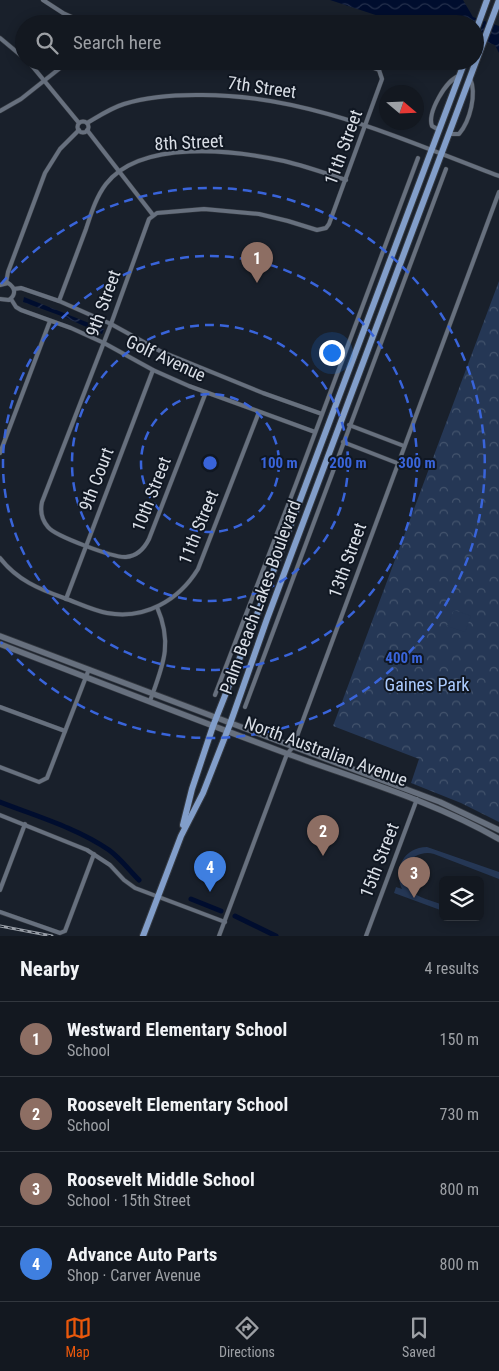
<!DOCTYPE html>
<html lang="en">
<head>
<meta charset="utf-8">
<style>
  :root { --surface:#131820; --page:#20252d; --text:#f1f3f6; --muted:#9da0a5; --line:#32373e; --accent:#ea580c }
  body { margin:0; font-family:"Roboto Condensed",sans-serif; background:var(--page); color:var(--text) }
  .controls { position:absolute; right:15px; bottom:15px; display:grid; overflow:hidden; border-radius:8px; box-shadow:0 2px 12px #0003 }
  .controls button { width:45px; height:45px; display:grid; place-items:center; padding:0; border:0; border-bottom:1px solid var(--line); background:var(--surface); color:var(--text); font:25px sans-serif }
  .compass { position:absolute; left:379px; top:85px; width:45px; height:45px; border-radius:50%; background:var(--surface); box-shadow:0 2px 12px #0003; rotate:109deg }
  .you { position:absolute; left:331px; top:352px; width:18px; height:18px; margin:-12px; border:4px solid #fff; border-radius:50%; background:#1a73e8; box-shadow:0 0 0 8px #1a73e833 }
  .badge { display:grid; place-items:center; width:32px; height:32px; border-radius:50%; background:var(--accent); color:#fff; font-size:16px; font-weight:700 }
  .pin { position:absolute; translate:-50% -41px; filter:drop-shadow(0 1px 2px #0008) }
  .pin::after { content:''; position:absolute; top:26px; width:18px; height:15px; background:inherit; clip-path:polygon(0 0,100% 0,50% 100%) }
  .list { margin:0; padding:0; list-style:none }
  h2 { display:flex; justify-content:space-between; align-items:center; height:65px; margin:0; padding:0 20px; font-size:21px }
  h2 small { font-size:16px; font-weight:400; color:var(--muted) }
  .list li { display:grid; grid-template-columns:32px 1fr auto; gap:15px; align-items:center; box-sizing:border-box; height:75px; padding:0 20px; border-top:1px solid var(--line) }
  .list b { display:block; font-size:19px; white-space:nowrap }
  .list p { margin:0; font-size:16px; white-space:nowrap; color:var(--muted) }
  .list em { font-size:16px; font-style:normal; color:var(--muted) }
  .icon { flex:none; width:28px; height:28px; fill:none; stroke:currentColor; stroke-width:2; stroke-linecap:round; stroke-linejoin:round }
  .map { position:relative; flex:none; width:499px; height:936px; overflow:hidden }
  .search { position:absolute; background:var(--surface); box-shadow:0 2px 12px #0003; left:15px; right:15px; top:15px; height:55px; display:flex; align-items:center; gap:12px; box-sizing:border-box; padding:0 18px; border-radius:28px; color:var(--muted); font-size:19px }
  .sheet { height:365px; background:var(--surface) }
  nav { display:flex; justify-content:space-around; align-items:center; box-sizing:border-box; height:70px; border-top:1px solid var(--line); background:var(--surface); font-size:14px; color:var(--muted) }
  nav a { display:grid; justify-items:center; gap:2px }
  nav .on { color:var(--accent) }
  .map>svg:first-child { display:block }
  .park { fill:url(#park-crowns) }
  .garden { fill:#253755 }
  .water { fill:url(#water-waves) }
  .lines { fill:none; stroke-linecap:round; stroke-linejoin:round }
  .canal { stroke:#000d2e; stroke-width:5 }
  .street-casing { stroke:#343941; stroke-width:5 }
  .secondary-casing { stroke:#343941; stroke-width:7 }
  .primary-casing { stroke:#343941; stroke-width:8 }
  .street { stroke:#67707e; stroke-width:4 }
  .secondary { stroke:#67707e; stroke-width:5.5 }
  .primary { stroke:#829eca; stroke-width:6 }
  .rail-casing { stroke:#989ea7; stroke-width:3 }
  .rail { stroke:#101722; stroke-width:1; stroke-dasharray:4; stroke-linecap:butt }
  .ring { fill:none; stroke:#3964da; stroke-width:2.5; stroke-dasharray:9 6 }
  .labels { text-anchor:middle; dominant-baseline:central; stroke-width:4; stroke-linejoin:round; paint-order:stroke }
  .street-label { font-size:18px; fill:#d9dee6; stroke:#101722 }
  .park-label { font-size:18px; fill:#aacafd; stroke:#101722 }
  .centre { fill:#3964da; stroke:#101722; stroke-width:2.5 }
  .ring-label { font-size:15px; text-anchor:middle; font-weight:bold; fill:#3964da; stroke:#101722; stroke-width:4; stroke-linejoin:round; paint-order:stroke }
</style>
</head>
<body>
<div class="map">
<svg width="499" height="936" viewBox="0 0 499 936">
  <defs>
    <pattern id="park-crowns" width="20" height="18" patternUnits="userSpaceOnUse" patternTransform="scale(1.25)"><rect width="20" height="18" fill="#253755"/><path d="M2 6a3 3 0 1 1 6 0M12 15a3 3 0 1 1 6 0" fill="none" stroke="#44546d"/></pattern>
    <pattern id="water-waves" width="16" height="10" patternUnits="userSpaceOnUse" patternTransform="scale(1.25)"><rect width="16" height="10" fill="#000d2e"/><path d="M0 5q4-4 8 0t8 0" fill="none" stroke="#25304c"/></pattern>
  </defs>
  <rect width="100%" height="100%" fill="#19202b"/>
  <polygon class="park" points="499,281 499,822 461,803 411,783 419,759 333,726"/>
  <g class="garden">
    <polygon points="454,610 471,616 465,632 447,626"/>
    <path d="M 427,847 L 499,872 L 499,879 L 434,854 C 413,848 393,873 410,890 C 418,898 433,901 443,905 L 443,911 L 394,893 L 396,887 L 402,889 C 393,869 404,847 427,847 Z"/>
  </g>
  <g class="water">
    <polygon points="330,0 463,0 473,17 499,26 499,53 495,45 475,38 475,24 403,24"/>
    <polygon points="24,297 104,329 102,334 64,317 23,302"/>
  </g>
  <g class="lines">
    <g class="canal">
      <path d="M 0,802 C 36,816 77,828 109,850 C 120,858 129,870 139,880"/>
      <polyline points="191,899 221,911"/>
      <polyline points="235,916 276,936"/>
    </g>
    <g class="street-casing">
      <g id="street">
        <polyline points="43,0 63,13 87,24"/>
        <polyline points="0,38 24,58"/>
        <polyline points="28,61 79,123"/>
        <polyline points="0,111 21,99 69,61"/>
        <circle cx="83" cy="127" r="5.5"/>
        <path d="M 87,123 C 99,116 111,108 124,104 C 147,97 172,95 196,95 C 303,93 401,139 499,176"/>
        <polyline points="87,130 153,215"/>
        <path d="M 439,130 L 432,126 C 427,113 446,80 459,76"/>
        <path d="M 449,134 L 459,134 C 470,121 477,94 470,78"/>
        <polyline points="6,283 8,272 45,173 60,149 79,130"/>
        <path d="M 0,285 L 8,283 C 16,288 16,295 9,300 L 0,299"/>
        <polyline points="14,289 21,288 59,301 111,324 160,351 263,393 322,414"/>
        <polyline points="11,299 16,307 21,310 71,328 104,343 153,370 189,386 315,432"/>
        <path d="M 59,301 C 68,277 77,253 86,229 C 91,214 96,197 106,184 C 141,139 234,150 284,161 C 305,166 325,173 346,180"/>
        <path d="M 206,392 L 149,539 C 144,549 137,556 126,557 C 114,558 55,536 48,527 C 42,520 40,511 42,502 L 111,324 L 149,219 L 157,213 L 204,209 L 259,214 L 288,221 L 317,230 L 326,228 L 329,224 L 382,79 L 379,70 L 355,61"/>
        <polyline points="349,425 404,446"/>
        <polyline points="343,442 397,463"/>
        <polyline points="0,453 50,321"/>
        <path d="M 0,558 C 17,580 39,589 64,598 C 78,603 92,610 107,613 C 145,620 179,600 198,569 L 259,412"/>
        <polyline points="66,599 153,370"/>
        <polyline points="215,695 296,484 418,158"/>
        <path d="M 150,701 C 163,665 173,644 157,607"/>
        <polyline points="0,707 65,731"/>
        <polyline points="245,707 446,169"/>
        <polyline points="0,767 39,782 47,778 89,669"/>
        <polyline points="0,815 87,850 110,865 124,880 135,888 225,922"/>
        <polyline points="0,890 25,824"/>
        <polyline points="0,912 60,933 65,931 94,854"/>
        <polyline points="219,936 287,754 293,747 499,192"/>
        <polyline points="366,936 417,799"/>
      </g>
    </g>
    <g class="secondary-casing">
      <g id="secondary">
        <polyline points="0,636 440,802 499,830"/>
        <path d="M 0,644 C 96,681 191,718 288,754 C 359,780 433,801 499,839"/>
      </g>
    </g>
    <g class="primary-casing">
      <g id="primary">
        <polyline points="475,33 487,0"/>
        <polyline points="183,825 192,789 213,726 261,604 465,61"/>
        <polyline points="143,936 181,836 203,793 230,724 267,619 499,0"/>
      </g>
    </g>
    <use href="#street" class="street"/>
    <use href="#secondary" class="secondary"/>
    <use href="#primary" class="primary"/>
    <g class="rail-casing">
      <polyline id="rail" points="0,926 52,936"/>
    </g>
    <use href="#rail" class="rail"/>
  </g>
  <g class="ring">
    <circle cx="210" cy="463" r="69"/>
    <circle cx="210" cy="463" r="138"/>
    <circle cx="210" cy="463" r="207"/>
    <path d="M1 284A275 275 0 1 1 1 642"/>
  </g>
  <g class="labels">
    <g class="street-label">
      <text transform="translate(262 87) rotate(8)">7th Street</text>
      <text transform="translate(189 142) rotate(-3)">8th Street</text>
      <text transform="translate(343 147) rotate(-70)">11th Street</text>
      <text transform="translate(103 303) rotate(-70)">9th Street</text>
      <text transform="translate(166 358) rotate(25)">Golf Avenue</text>
      <text transform="translate(96 479) rotate(-69)">9th Court</text>
      <text transform="translate(151 494) rotate(-69)">10th Street</text>
      <text transform="translate(198 527) rotate(-68)">11th Street</text>
      <text transform="translate(347 560) rotate(-70)">13th Street</text>
      <text transform="translate(260 597) rotate(-70)">Palm Beach Lakes Boulevard</text>
      <text transform="translate(326 751) rotate(20)">North Australian Avenue</text>
      <text transform="translate(379 860) rotate(-69)">15th Street</text>
    </g>
    <g class="park-label">
      <text x="427" y="684">Gaines Park</text>
    </g>
  </g>
  <circle cx="210" cy="463" r="8" class="centre"/>
  <g class="ring-label">
    <text x="279" y="468">100 m</text>
    <text x="348" y="468">200 m</text>
    <text x="417" y="468">300 m</text>
    <text x="404" y="663">400 m</text>
  </g>
</svg>
<div class="controls">
<button><svg class="icon" aria-label="layers" viewBox="0 0 24 24"><path d="M12 4l9 5-9 5-9-5zM3 14l9 5 9-5"/></svg></button>
</div>
<svg class="compass" viewBox="-18 -18 36 36"><path d="M0-13l5 13h-10z" fill="#e53935"/><path d="M0 13l5-13h-10z" fill="#9da0a5"/></svg>
<div class="you"></div>
<div class="pin badge" style="left:257px;top:283px;background:#8d6e63">1</div>
<div class="pin badge" style="left:323px;top:856px;background:#8d6e63">2</div>
<div class="pin badge" style="left:414px;top:898px;background:#8d6e63">3</div>
<div class="pin badge" style="left:210px;top:892px;background:#3f7fe0">4</div>
<div class="search"><svg class="icon" aria-label="search" viewBox="0 0 24 24"><circle cx="10" cy="10" r="6"/><path d="M15 15l6 6"/></svg>Search here</div>
</div>
<section class="sheet">
<h2>Nearby<small>4 results</small></h2>
<ul class="list">
<li><span class="badge" style="background:#8d6e63">1</span><div><b>Westward Elementary School</b><p>School</p></div><em>150 m</em></li>
<li><span class="badge" style="background:#8d6e63">2</span><div><b>Roosevelt Elementary School</b><p>School</p></div><em>730 m</em></li>
<li><span class="badge" style="background:#8d6e63">3</span><div><b>Roosevelt Middle School</b><p>School · 15th Street</p></div><em>800 m</em></li>
<li><span class="badge" style="background:#3f7fe0">4</span><div><b>Advance Auto Parts</b><p>Shop · Carver Avenue</p></div><em>800 m</em></li>
</ul>
</section>
<nav>
<a class="on"><svg class="icon" aria-label="map" viewBox="0 0 24 24"><path d="M3 6l6-2 6 2 6-2v14l-6 2-6-2-6 2zM9 4v14M15 6v14"/></svg>Map</a>
<a><svg class="icon" aria-label="directions" viewBox="0 0 24 24"><path d="M12 3l9 9-9 9-9-9zM9 14v-3h6M13 9l2 2-2 2"/></svg>Directions</a>
<a><svg class="icon" aria-label="saved" viewBox="0 0 24 24"><path d="M7 4h10v16l-5-4-5 4z"/></svg>Saved</a>
</nav>
</body>
</html>
